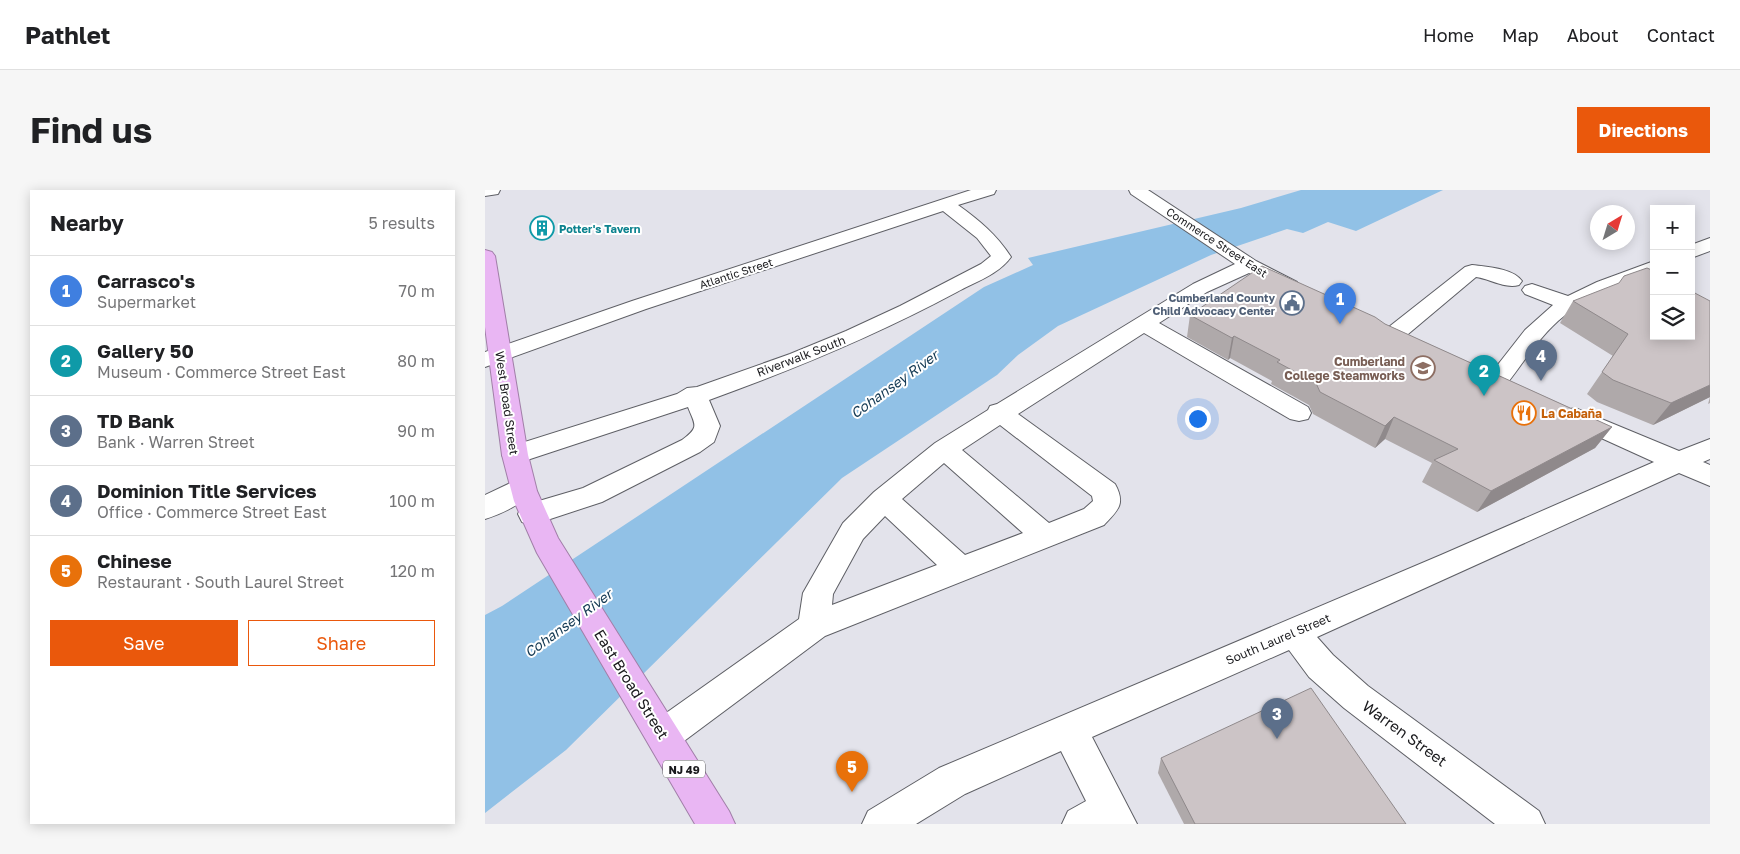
<!DOCTYPE html>
<html lang="en">
<head>
<meta charset="utf-8">
<style>
  :root { --surface:#fff; --page:#f6f6f6; --text:#202124; --muted:#757577; --line:#e0e0e0; --accent:#ea580c }
  body { margin:0; font-family:"Golos Text",sans-serif; background:var(--page); color:var(--text) }
  .controls { position:absolute; right:15px; top:15px; display:grid; overflow:hidden; border-radius:0px; box-shadow:0 2px 12px #0003 }
  .controls button { width:45px; height:45px; display:grid; place-items:center; padding:0; border:0; border-bottom:1px solid var(--line); background:var(--surface); color:var(--text); font:25px sans-serif }
  .compass { position:absolute; left:1105px; top:15px; width:45px; height:45px; border-radius:50%; background:var(--surface); box-shadow:0 2px 12px #0003; rotate:38deg }
  .you { position:absolute; left:712px; top:228px; width:18px; height:18px; margin:-12px; border:4px solid #fff; border-radius:50%; background:#1a73e8; box-shadow:0 0 0 8px #1a73e833 }
  .badge { display:grid; place-items:center; width:32px; height:32px; border-radius:50%; background:var(--accent); color:#fff; font-size:16px; font-weight:700 }
  .pin { position:absolute; translate:-50% -41px; filter:drop-shadow(0 1px 2px #0008) }
  .pin::after { content:''; position:absolute; top:26px; width:18px; height:15px; background:inherit; clip-path:polygon(0 0,100% 0,50% 100%) }
  .list { margin:0; padding:0; list-style:none }
  h2 { display:flex; justify-content:space-between; align-items:center; height:65px; margin:0; padding:0 20px; font-size:21px }
  h2 small { font-size:16px; font-weight:400; color:var(--muted) }
  .list li { display:grid; grid-template-columns:32px 1fr auto; gap:15px; align-items:center; box-sizing:border-box; height:70px; padding:0 20px; border-top:1px solid var(--line) }
  .list b { display:block; font-size:19px; white-space:nowrap }
  .list p { margin:0; font-size:16px; white-space:nowrap; color:var(--muted) }
  .list em { font-size:16px; font-style:normal; color:var(--muted) }
  .actions { display:flex; gap:10px; padding:15px 20px }
  .actions a { flex:1; padding:11px 0; border:1px solid var(--accent); border-radius:0px; text-align:center; font-size:18px; color:var(--accent) }
  .actions .main { background:var(--accent); color:#fff }
  .icon { flex:none; width:28px; height:28px; fill:none; stroke:currentColor; stroke-width:2; stroke-linecap:round; stroke-linejoin:round }
  .map { position:relative; flex:none; width:1225px; height:634px; overflow:hidden; border-radius:0px }
  header { display:flex; align-items:center; gap:30px; box-sizing:border-box; height:70px; padding:0 25px; background:var(--surface); border-bottom:1px solid var(--line) }
  header strong { font-size:24px }
  nav { display:flex; gap:28px; margin-inline-start:auto; font-size:18px }
  .intro { display:flex; align-items:center; justify-content:space-between; box-sizing:border-box; height:120px; padding:0 30px }
  h1 { margin:0; font-size:35px }
  .button { padding:12px 22px; border-radius:0px; background:var(--accent); color:#fff; font-size:18px; font-weight:700 }
  main { display:flex; gap:30px; padding:0 30px }
  aside { flex:1; background:var(--surface); border-radius:0px; box-shadow:0 2px 12px #0003 }
  .map>svg:first-child { display:block }
  .water { fill:#91c1e6 }
  .lines { fill:none; stroke-linecap:round; stroke-linejoin:round }
  .minor-casing { stroke:#5e5f65; stroke-width:2 }
  .highway-casing { stroke:#a17fa8; stroke-width:2 }
  .minor { fill:#fff; fill-rule:evenodd }
  .highway { fill:#e9b6f3; fill-rule:evenodd }
  .wall { fill:#afa9aa }
  .shaded-wall { fill:#8f898b }
  .building { fill:#ccc4c6; stroke:#8f898b }
  .labels { text-anchor:middle; dominant-baseline:central; stroke-width:4; stroke-linejoin:round; paint-order:stroke }
  .far-culture-label { font-size:11px; font-weight:bold; fill:#0d838f; stroke:#fff; text-anchor:start }
  .far-street-label { font-size:11px; fill:#1a1a1d; stroke:#fff }
  .far-service-label { font-size:11px; font-weight:bold; fill:#4e5e75; stroke:#fff; text-anchor:end }
  .shield { fill:#fff; stroke:#5f5f61; stroke-width:1 }
  .shield-label { font-size:11px; font-weight:bold; fill:#1a1a1d }
  .street-label { font-size:12px; fill:#1a1a1d; stroke:#fff }
  .education-label { font-size:12px; font-weight:bold; fill:#785e54; stroke:#fff; text-anchor:end }
  .food-label { font-size:12px; font-weight:bold; fill:#c56008; stroke:#fff; text-anchor:start }
  .water-label { font-size:14px; font-style:italic; fill:#133953; stroke:#fff }
  .near-street-label { font-size:15px; fill:#1a1a1d; stroke:#fff }
</style>
</head>
<body>
<header>
<strong>Pathlet</strong>
<nav><a>Home</a><a>Map</a><a>About</a><a>Contact</a></nav>
</header>
<div class="intro"><h1>Find us</h1><a class="button">Directions</a></div>
<main>
<aside>
<h2>Nearby<small>5 results</small></h2>
<ul class="list">
<li><span class="badge" style="background:#3f7fe0">1</span><div><b>Carrasco's</b><p>Supermarket</p></div><em>70 m</em></li>
<li><span class="badge" style="background:#0f9aa8">2</span><div><b>Gallery 50</b><p>Museum · Commerce Street East</p></div><em>80 m</em></li>
<li><span class="badge" style="background:#5c6f8a">3</span><div><b>TD Bank</b><p>Bank · Warren Street</p></div><em>90 m</em></li>
<li><span class="badge" style="background:#5c6f8a">4</span><div><b>Dominion Title Services</b><p>Office · Commerce Street East</p></div><em>100 m</em></li>
<li><span class="badge" style="background:#e8710a">5</span><div><b>Chinese</b><p>Restaurant · South Laurel Street</p></div><em>120 m</em></li>
</ul>
<div class="actions"><a class="main">Save</a><a>Share</a></div>
</aside>
<div class="map">
<svg width="1225" height="634" viewBox="0 0 1225 634">
  <rect width="100%" height="100%" fill="#e3e3eb"/>
  <polygon class="water" points="816,0 958,0 871,41 843,32 818,43 802,39 726,65 573,136 533,165 512,185 357,288 81,560 0,623 0,425 17,416 499,97 548,75 543,68 756,18"/>
  <g class="lines">
    <g class="minor-casing">
      <g id="minor">
        <polygon points="0,0 15,0 13,4 0,6"/>
        <path d="M 486,0 L 511,0 L 509,4 L 473,15 C 494,30 512,45 526,67 C 513,85 490,92 472,102 C 392,145 310,179 224,210 L 235,236 L 229,252 L 215,262 L 117,312 L 47,335 L 37,332 L 33,324 L 37,316 L 98,298 L 197,250 C 215,237 210,235 203,217 L 30,274 L 21,272 L 17,265 L 21,258 L 192,204 L 202,198 L 212,197 L 305,164 L 361,141 L 415,116 L 496,74 L 506,66 L 492,48 L 458,21 L 161,119 L 0,177 L 0,162 L 147,111 Z"/>
        <path d="M 644,0 L 663,0 L 771,71 L 812,92 L 815,96 L 812,100 L 805,102 L 764,83 L 722,102 L 674,133 L 823,217 L 826,223 L 823,229 L 814,231 L 805,229 L 659,143 L 533,224 L 630,294 C 641,314 633,320 619,335 L 340,446 L 191,557 L 179,562 L 167,557 L 161,545 L 167,533 L 314,429 L 318,403 L 358,333 L 389,302 L 450,253 L 503,220 L 505,216 L 512,214 L 708,94 L 750,74 L 646,4 ZM 515,235 L 607,306 L 608,311 L 599,319 L 564,333 L 477,260 ZM 459,273 L 538,343 L 480,365 L 417,309 ZM 400,326 L 452,375 L 347,415 L 348,404 L 378,349 Z"/>
        <polygon points="1225,48 1225,61 1206,68 1206,55"/>
        <path d="M 1169,71 L 1169,84 C 1139,96 1105,106 1079,126 C 1055,145 1039,172 1020,196 L 1012,199 L 1004,196 L 1000,191 L 1004,186 L 1040,140 L 1068,115 L 1040,104 L 1037,100 L 1040,96 L 1047,94 L 1083,106 L 1112,92 Z"/>
        <path d="M 987,75 C 1002,77 1028,78 1037,91 L 1034,95 C 1020,99 1005,89 991,87 L 916,150 L 908,152 L 900,150 L 897,145 L 900,140 L 980,77 Z"/>
        <polygon points="1090,218 1194,261 1225,249 1225,269 1218,272 1225,275 1225,296 1194,283 832,447 848,465 883,496 1054,621 1060,634 1010,634 859,518 824,487 804,460 607,547 652,634 577,634 583,621 601,611 576,561 480,604 431,634 377,634 383,621 454,578 956,365 1169,272 1081,232 1078,226 1081,220"/>
        <path d="M 36,288 L 45,291 L 49,298 C 41,313 16,324 0,329 L 0,305 Z"/>
      </g>
    </g>
    <g class="highway-casing">
      <polygon id="highway" points="0,60 7,62 10,66 43,265 52,301 73,348 244,621 250,634 210,634 52,363 29,311 17,265 0,137"/>
    </g>
    <use href="#minor" class="minor"/>
    <use href="#highway" class="highway"/>
  </g>
  <g class="wall">
    <polygon points="1088,111 1225,111 1225,213 1223,214 1225,207 1168,235 1112,212 1102,204 1128,166 1075,133"/>
    <polygon points="705,125 900,134 1127,237 1110,258 992,322 937,292 947,273 900,249 890,258 828,224 824,215 786,194 787,191 745,168 743,170 702,147"/>
    <polygon points="676,568 921,634 699,634 673,583"/>
  </g>
  <g class="shaded-wall">
    <polygon points="749,146 745,168 743,170 747,148"/>
    <polygon points="1225,195 1225,207 1168,235 1186,213"/>
    <polygon points="909,227 900,249 890,258 900,236"/>
    <polygon points="1127,237 1110,258 992,322 1006,301"/>
  </g>
  <g class="building">
    <polygon points="777,76 890,127 900,134 1127,237 1006,301 949,270 973,259 909,227 900,236 835,202 831,193 792,172 795,170 749,146 747,148 705,125"/>
    <polygon points="1162,78 1169,81 1169,146 1206,146 1206,101 1225,111 1225,195 1186,213 1128,190 1117,182 1143,144 1088,111 1134,93 1139,86"/>
    <polygon points="826,498 921,634 710,634 676,568"/>
  </g>
  <defs>
    <g id="building-ring" transform="scale(1.25)"><circle r="9.5" fill="#fff" stroke="#0f9aa8" stroke-width="1.5"/><path d="M-4-6H4V6H1V3H-1V6H-4ZM-2.5-4.3h1.7v1.8h-1.7ZM.8-4.3h1.7v1.8H.8ZM-2.5-1h1.7V.8h-1.7ZM.8-1h1.7V.8H.8Z" fill="#0f9aa8"/></g>
    <g id="civic-ring" transform="scale(1.25)"><circle r="9.5" fill="#fff" stroke="#5c6f8a" stroke-width="1.5"/><path d="M-.6-6.5H3V-4.5H.6V-3L4-1V1h2V6H-6V1h2V-1L-.6-3ZM-1.2 2.5V6h2.4V2.5Z" fill="#5c6f8a"/></g>
    <g id="university-ring" transform="scale(1.25)"><circle r="9.5" fill="#fff" stroke="#8d6e63" stroke-width="1.5"/><path d="M0-5L7-2L0 1L-7-2ZM-4 1L0 2.5L4 1V4Q0 6-4 4Z" fill="#8d6e63"/></g>
    <g id="restaurant-ring" transform="scale(1.25)"><circle r="9.5" fill="#fff" stroke="#e8710a" stroke-width="1.5"/><path d="M-5-6h1v4h1v-4h1v4h1v-4h1v5L-1.5 .5V6h-2V.5L-5-1ZM5-6V6H3V1.5H1.5Q1.5-4 5-6Z" fill="#e8710a"/></g>
  </defs>
  <g fill-rule="evenodd">
    <use href="#building-ring" x="57" y="38"/>
    <use href="#civic-ring" x="807" y="113"/>
    <use href="#university-ring" x="938" y="178"/>
    <use href="#restaurant-ring" x="1039" y="223"/>
  </g>
  <g class="labels">
    <g class="far-culture-label">
      <text x="74" y="38">Potter's Tavern</text>
    </g>
    <g class="far-street-label">
      <text transform="translate(732 52) rotate(33)">Commerce Street East</text>
      <text transform="translate(251 83) rotate(-18)">Atlantic Street</text>
    </g>
    <g class="far-service-label">
      <text x="790" y="107">Cumberland County<tspan x="790" dy="13">Child Advocacy Center</tspan></text>
    </g>
    <rect class="shield" x="178" y="570.5" width="42" height="17" rx="4"/>
    <g class="shield-label">
      <text x="199" y="579">NJ 49</text>
    </g>
    <g class="street-label">
      <text transform="translate(316 166) rotate(-21)">Riverwalk South</text>
      <text transform="translate(22 213) rotate(82)">West Broad Street</text>
      <text transform="translate(793 449) rotate(-23)">South Laurel Street</text>
    </g>
    <g class="education-label">
      <text x="920" y="171">Cumberland<tspan x="920" dy="14">College Steamworks</tspan></text>
    </g>
    <g class="food-label">
      <text x="1056" y="223">La Cabaña</text>
    </g>
    <g class="water-label">
      <text transform="translate(409 194) rotate(-36)">Cohansey River</text>
      <text transform="translate(83 433) rotate(-36)">Cohansey River</text>
    </g>
    <g class="near-street-label">
      <text transform="translate(147 494) rotate(58)">East Broad Street</text>
      <text transform="translate(920 543) rotate(36)">Warren Street</text>
    </g>
  </g>
</svg>
<div class="controls">
<button>+</button>
<button>−</button>
<button><svg class="icon" aria-label="layers" viewBox="0 0 24 24"><path d="M12 4l9 5-9 5-9-5zM3 14l9 5 9-5"/></svg></button>
</div>
<svg class="compass" viewBox="-18 -18 36 36"><path d="M0-13l5 13h-10z" fill="#e53935"/><path d="M0 13l5-13h-10z" fill="#757577"/></svg>
<div class="you"></div>
<div class="pin badge" style="left:855px;top:134px;background:#3f7fe0">1</div>
<div class="pin badge" style="left:999px;top:206px;background:#0f9aa8">2</div>
<div class="pin badge" style="left:792px;top:549px;background:#5c6f8a">3</div>
<div class="pin badge" style="left:1056px;top:191px;background:#5c6f8a">4</div>
<div class="pin badge" style="left:367px;top:602px;background:#e8710a">5</div>
</div>
</main>
</body>
</html>
